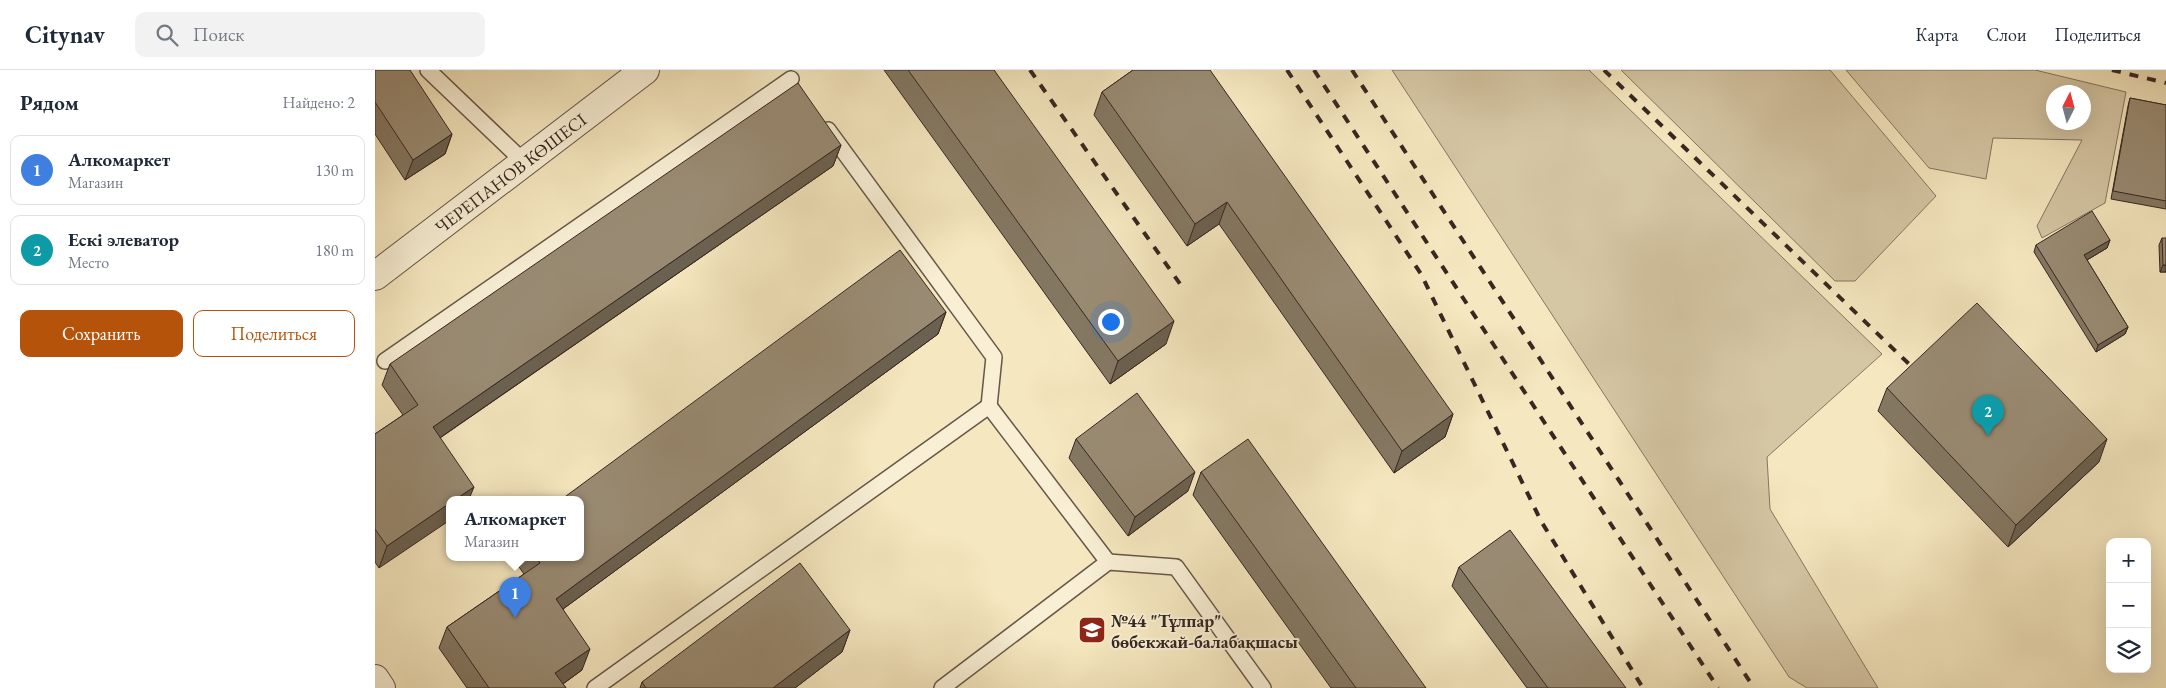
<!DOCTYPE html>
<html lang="ru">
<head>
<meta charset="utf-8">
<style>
  :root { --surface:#fff; --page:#f2f2f3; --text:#1f2937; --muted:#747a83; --line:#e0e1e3; --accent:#b45309 }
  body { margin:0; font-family:"EB Garamond",serif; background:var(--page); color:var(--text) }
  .controls { position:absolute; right:15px; bottom:15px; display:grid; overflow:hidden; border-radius:10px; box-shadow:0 5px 20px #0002 }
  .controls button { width:45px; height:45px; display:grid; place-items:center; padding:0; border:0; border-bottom:1px solid var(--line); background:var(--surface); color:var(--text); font:25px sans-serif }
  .compass { position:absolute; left:1671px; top:15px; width:45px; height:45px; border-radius:50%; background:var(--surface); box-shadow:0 5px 20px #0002; rotate:6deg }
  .you { position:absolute; left:735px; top:251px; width:18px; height:18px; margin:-12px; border:4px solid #fff; border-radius:50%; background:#1a73e8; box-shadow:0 0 0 8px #1a73e833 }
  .badge { display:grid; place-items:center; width:32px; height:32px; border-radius:50%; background:var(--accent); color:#fff; font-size:16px; font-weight:700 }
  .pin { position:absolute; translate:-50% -41px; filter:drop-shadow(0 1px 2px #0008) }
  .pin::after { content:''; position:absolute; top:26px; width:18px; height:15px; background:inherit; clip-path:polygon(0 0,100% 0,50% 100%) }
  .popup { position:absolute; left:71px; top:426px; width:138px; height:65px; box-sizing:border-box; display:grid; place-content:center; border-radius:10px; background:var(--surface); filter:drop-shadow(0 1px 4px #0005); font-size:16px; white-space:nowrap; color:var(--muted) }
  .popup b { font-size:19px; color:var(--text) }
  .popup::after { content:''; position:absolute; left:50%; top:100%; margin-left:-10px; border:10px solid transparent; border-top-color:var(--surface) }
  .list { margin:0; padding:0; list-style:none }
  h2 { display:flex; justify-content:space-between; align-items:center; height:65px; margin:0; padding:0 20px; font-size:21px }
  h2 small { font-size:16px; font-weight:400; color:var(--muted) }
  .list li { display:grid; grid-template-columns:32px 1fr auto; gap:15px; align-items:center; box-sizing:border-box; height:70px; margin:0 10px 10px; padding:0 10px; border:1px solid var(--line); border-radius:10px }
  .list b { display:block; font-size:19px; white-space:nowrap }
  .list p { margin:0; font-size:16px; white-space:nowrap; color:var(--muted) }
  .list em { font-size:16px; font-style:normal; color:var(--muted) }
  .actions { display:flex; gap:10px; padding:15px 20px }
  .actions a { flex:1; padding:11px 0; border:1px solid var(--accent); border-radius:10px; text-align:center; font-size:18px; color:var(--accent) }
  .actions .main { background:var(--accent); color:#fff }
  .icon { flex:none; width:28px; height:28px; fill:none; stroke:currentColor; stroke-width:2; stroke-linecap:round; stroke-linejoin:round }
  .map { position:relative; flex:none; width:1791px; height:618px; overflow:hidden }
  header { display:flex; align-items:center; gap:30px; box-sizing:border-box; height:70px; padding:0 25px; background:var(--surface); border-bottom:1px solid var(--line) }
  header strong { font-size:24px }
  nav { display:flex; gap:28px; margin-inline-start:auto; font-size:18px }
  .search { width:350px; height:45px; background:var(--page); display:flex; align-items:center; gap:12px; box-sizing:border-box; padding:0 18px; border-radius:10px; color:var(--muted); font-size:19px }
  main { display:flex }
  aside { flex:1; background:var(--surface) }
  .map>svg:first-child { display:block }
  .green { fill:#d5c6a4; stroke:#867662; fill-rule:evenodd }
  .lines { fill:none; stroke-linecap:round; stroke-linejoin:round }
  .lane-casing { stroke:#665748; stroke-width:18 }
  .street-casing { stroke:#665748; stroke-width:30 }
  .lane { stroke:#f8efd5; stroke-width:15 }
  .street { stroke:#f8efd5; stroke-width:28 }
  .rail { stroke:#362721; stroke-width:4; stroke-dasharray:9 9; stroke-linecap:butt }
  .wall { fill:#847863; stroke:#362721 }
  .shaded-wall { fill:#6b6150; stroke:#362721 }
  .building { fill:#998b73; stroke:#362721 }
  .labels { text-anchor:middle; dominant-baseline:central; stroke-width:4; stroke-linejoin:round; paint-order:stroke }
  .street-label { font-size:18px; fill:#362721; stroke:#f8efd5 }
  .poi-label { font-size:18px; font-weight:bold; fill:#362721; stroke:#f8efd5; text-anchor:start }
</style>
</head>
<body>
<header>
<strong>Citynav</strong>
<div class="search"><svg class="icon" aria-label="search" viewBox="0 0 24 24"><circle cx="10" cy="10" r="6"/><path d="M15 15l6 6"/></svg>Поиск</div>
<nav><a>Карта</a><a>Слои</a><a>Поделиться</a></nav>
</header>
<main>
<aside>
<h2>Рядом<small>Найдено: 2</small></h2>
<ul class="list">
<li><span class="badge" style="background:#3f7fe0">1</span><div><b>Алкомаркет</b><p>Магазин</p></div><em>130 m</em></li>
<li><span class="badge" style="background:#0f9aa8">2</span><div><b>Ескі элеватор</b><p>Место</p></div><em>180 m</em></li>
</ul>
<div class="actions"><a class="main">Сохранить</a><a>Поделиться</a></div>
</aside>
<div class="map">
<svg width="1791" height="618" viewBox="0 0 1791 618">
  <rect width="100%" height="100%" fill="#f5e7bf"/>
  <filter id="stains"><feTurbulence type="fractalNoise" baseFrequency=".004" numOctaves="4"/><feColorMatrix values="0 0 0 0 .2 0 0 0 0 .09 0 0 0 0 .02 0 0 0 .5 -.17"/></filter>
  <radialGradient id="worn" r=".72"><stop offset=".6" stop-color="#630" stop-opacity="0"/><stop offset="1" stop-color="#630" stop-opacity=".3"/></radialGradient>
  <g class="green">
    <polygon points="1017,0 1214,0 1507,284 1392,387 1395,439 1503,618 1432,618 1414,607"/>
    <polygon points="1246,0 1455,0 1561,126 1480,211 1460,211"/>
    <path d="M 1471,0 L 1660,0 L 1751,22 L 1730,133 L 1667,168 L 1662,156 L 1707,70 L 1618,68 L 1611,109 L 1554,98 ZM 1678,22 L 1708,22 L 1708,52 L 1678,52 Z"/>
  </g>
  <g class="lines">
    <g class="lane-casing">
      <g id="lane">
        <polyline points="53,0 149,92"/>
        <polyline points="453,60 619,287 614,336"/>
        <polyline points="10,291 416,9"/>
        <polyline points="220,618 614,336 733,492"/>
        <polyline points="567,618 733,492 801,497 888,618"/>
      </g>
    </g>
    <g class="street-casing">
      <g id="street">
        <path id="s1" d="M 0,206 L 270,0"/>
        <polyline points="0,609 6,618"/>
      </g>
    </g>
    <use href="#lane" class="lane"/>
    <use href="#street" class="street"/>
    <g class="rail">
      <polyline points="655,0 810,221"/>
      <polyline points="912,0 1046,204 1166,451 1268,618"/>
      <polyline points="939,0 1343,618"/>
      <polyline points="977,0 1379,618"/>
      <polyline points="1229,0 1534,294"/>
      <polyline points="1737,0 1791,13"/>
    </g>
  </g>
  <g class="wall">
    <polygon points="0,0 77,64 70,84 30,110 0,64"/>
    <polygon points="509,0 619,0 791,274 735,314"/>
    <polygon points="758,0 1078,344 1070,367 1019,403 844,154 812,176 719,45 727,22"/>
    <polygon points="1755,28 1791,35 1791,139 1736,129 1753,36"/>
    <polygon points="466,75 458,96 65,368 4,498 0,492 0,364 28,345 7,315 15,294"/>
    <polygon points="1787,168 1791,202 1785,202 1784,175"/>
    <polygon points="1735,170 1732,178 1712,190 1753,257 1750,264 1721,282 1659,182 1661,175"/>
    <polygon points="571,242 563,264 188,539 207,600 188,614 191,618 92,618 64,578 72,557 149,504 137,487 205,487"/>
    <polygon points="1512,318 1724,392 1633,477 1503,341"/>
    <polygon points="701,369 813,421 753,466 694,388"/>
    <polygon points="826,402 1051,618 956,618 818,425"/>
    <polygon points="1084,497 1251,618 1152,618 1077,516"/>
    <polygon points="475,560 467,582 420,618 265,618 267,612"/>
  </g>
  <g class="shaded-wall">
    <polygon points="77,64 70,84 30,110 38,90"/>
    <polygon points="466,75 458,96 50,378 58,357"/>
    <polygon points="852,132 844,154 812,176 820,154"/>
    <polygon points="1735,170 1732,178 1707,193 1709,185"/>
    <polygon points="1788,195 1791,195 1791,202 1785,202"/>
    <polygon points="571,242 563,264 173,550 181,529"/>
    <polygon points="799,251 791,274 735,314 743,291"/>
    <polygon points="1753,257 1750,264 1721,282 1723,275"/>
    <polygon points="1078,344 1070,367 1019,403 1027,381"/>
    <polygon points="1732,369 1724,392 1633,477 1641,455"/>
    <polygon points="820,402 813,421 753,466 760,447"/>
    <polygon points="99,417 94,429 81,429"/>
    <polygon points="75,433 75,450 4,498 12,476"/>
    <polygon points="475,560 467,582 420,618 398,618"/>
    <polygon points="215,579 207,600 182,618 180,603"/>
  </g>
  <g class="building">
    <polygon points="0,0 35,0 77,64 38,90 0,32"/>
    <polygon points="533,0 619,0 799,251 743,291"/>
    <polygon points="758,0 835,0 1078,344 1027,381 852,132 820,154 727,22"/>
    <polygon points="423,13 466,75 58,357 99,417 81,429 75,429 75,433 12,476 0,459 0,364 43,335 15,294"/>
    <polygon points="1755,28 1791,35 1791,131 1738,121"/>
    <polygon points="1717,141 1735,170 1709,185 1753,257 1723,275 1661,175"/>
    <polygon points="1787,168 1791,168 1791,195 1788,195"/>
    <polygon points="525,180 571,242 181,529 215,579 180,603 191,618 114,618 72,557 165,493 161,487 205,487 205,429 187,429"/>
    <polygon points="1602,233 1732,369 1641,455 1512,318"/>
    <polygon points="762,323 820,402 760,447 701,369"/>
    <polygon points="873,369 1051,618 981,618 826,402"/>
    <polygon points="1135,460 1251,618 1173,618 1084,497"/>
    <polygon points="425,493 475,560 398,618 271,618 267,612"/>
  </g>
  <defs>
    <g id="school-square" transform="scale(1.4375)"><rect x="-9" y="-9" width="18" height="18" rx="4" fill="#8f2418" stroke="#f8efd5"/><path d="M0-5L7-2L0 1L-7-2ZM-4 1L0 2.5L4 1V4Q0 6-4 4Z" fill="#fff"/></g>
  </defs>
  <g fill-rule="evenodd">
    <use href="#school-square" x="717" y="560"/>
  </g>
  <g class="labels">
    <g class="street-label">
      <text stroke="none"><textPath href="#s1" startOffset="170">ЧЕРЕПАНОВ КӨШЕСІ</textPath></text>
    </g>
    <g class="poi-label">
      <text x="736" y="550">№44 "Тұлпар"<tspan x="736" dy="21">бөбекжай-балабақшасы</tspan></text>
    </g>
  </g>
  <rect width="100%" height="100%" filter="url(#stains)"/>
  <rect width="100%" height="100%" fill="url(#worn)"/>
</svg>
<div class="controls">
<button>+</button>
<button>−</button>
<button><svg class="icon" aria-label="layers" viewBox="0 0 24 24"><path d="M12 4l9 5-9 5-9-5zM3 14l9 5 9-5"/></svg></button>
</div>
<svg class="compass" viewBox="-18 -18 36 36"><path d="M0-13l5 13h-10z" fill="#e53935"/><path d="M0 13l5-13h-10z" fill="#747a83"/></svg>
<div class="you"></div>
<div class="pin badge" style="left:140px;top:548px;background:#3f7fe0">1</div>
<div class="popup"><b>Алкомаркет</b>Магазин</div>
<div class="pin badge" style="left:1613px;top:366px;background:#0f9aa8">2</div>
</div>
</main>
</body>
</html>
